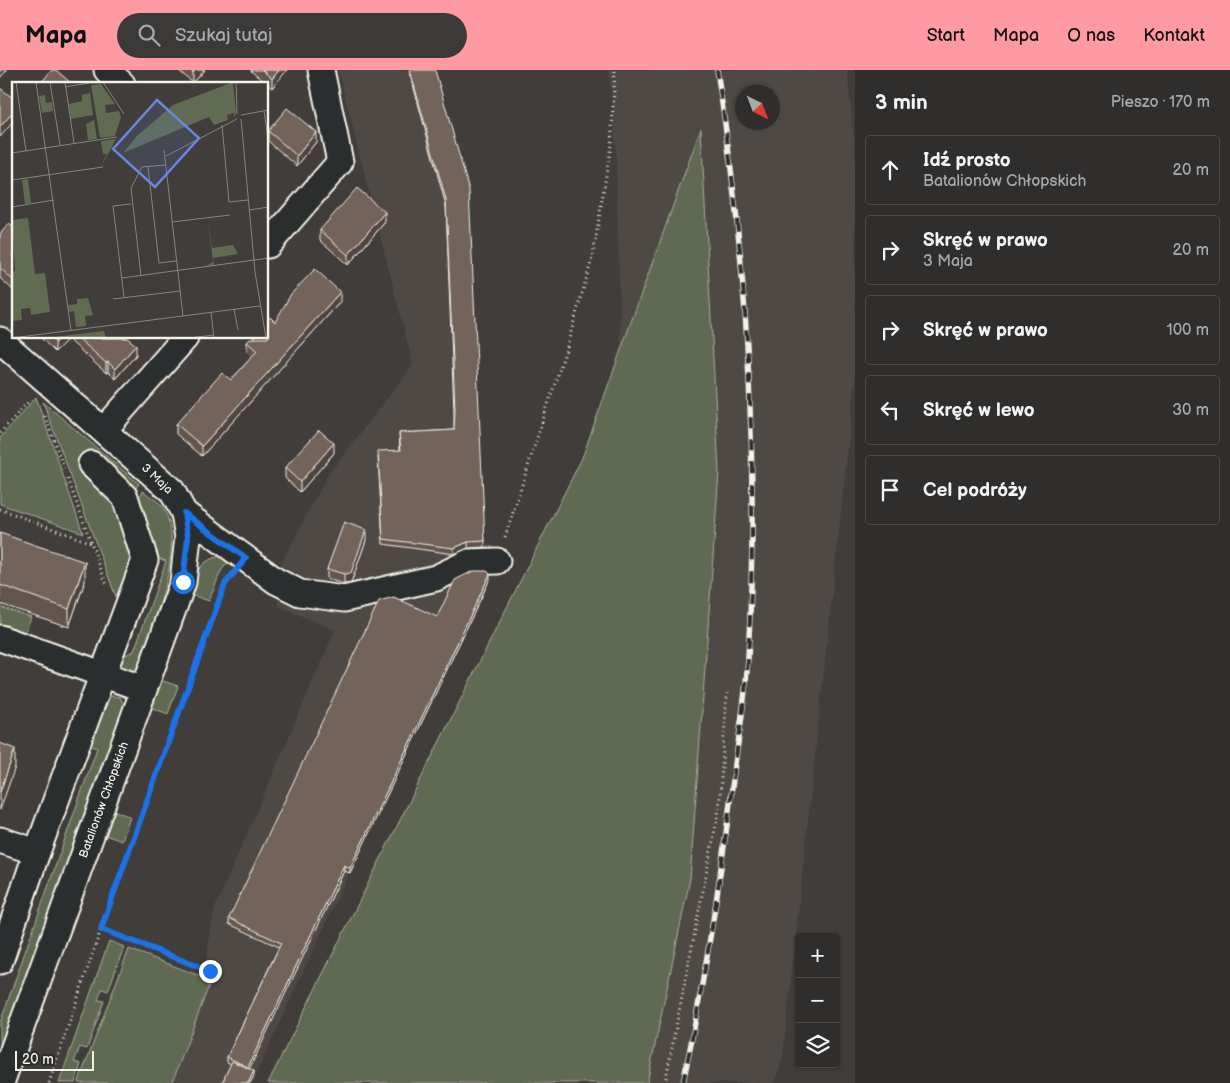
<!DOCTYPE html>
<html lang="pl">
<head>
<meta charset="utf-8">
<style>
  :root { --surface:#302e2c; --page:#3c3a38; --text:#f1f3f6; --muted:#a8a8a9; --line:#4b4a48; --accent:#ff9aa2 }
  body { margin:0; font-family:"Balsamiq Sans",sans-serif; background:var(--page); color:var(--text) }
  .controls { position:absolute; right:15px; bottom:15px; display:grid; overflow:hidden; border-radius:5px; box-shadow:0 1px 4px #0004 }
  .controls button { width:45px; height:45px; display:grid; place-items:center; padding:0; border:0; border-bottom:1px solid var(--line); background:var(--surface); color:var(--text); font:25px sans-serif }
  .compass { position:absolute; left:735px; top:15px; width:45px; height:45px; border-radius:50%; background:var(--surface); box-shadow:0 1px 4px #0004; rotate:138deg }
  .scale { position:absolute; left:15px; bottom:12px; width:79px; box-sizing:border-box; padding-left:5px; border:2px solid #f4f1e8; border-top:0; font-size:14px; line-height:18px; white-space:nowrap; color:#f4f1e8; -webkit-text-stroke:4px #2a2d2e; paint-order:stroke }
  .stop { position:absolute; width:15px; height:15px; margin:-11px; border:4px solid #1a73e8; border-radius:50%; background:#fff }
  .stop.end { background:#1a73e8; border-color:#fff; box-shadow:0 1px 5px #0008 }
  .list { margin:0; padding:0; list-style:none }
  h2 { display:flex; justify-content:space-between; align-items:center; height:65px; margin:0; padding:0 20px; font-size:21px }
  h2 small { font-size:16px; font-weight:400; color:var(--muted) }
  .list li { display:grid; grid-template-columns:32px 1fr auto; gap:15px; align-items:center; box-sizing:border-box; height:70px; margin:0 10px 10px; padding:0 10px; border:1px solid var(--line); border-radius:5px }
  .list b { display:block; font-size:19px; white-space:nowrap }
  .list p { margin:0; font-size:16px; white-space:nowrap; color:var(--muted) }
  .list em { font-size:16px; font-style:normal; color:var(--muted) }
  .icon { flex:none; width:28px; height:28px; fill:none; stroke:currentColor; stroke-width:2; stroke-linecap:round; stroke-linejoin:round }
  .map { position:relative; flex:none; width:855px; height:1013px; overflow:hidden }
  header { display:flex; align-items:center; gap:30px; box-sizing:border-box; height:70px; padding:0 25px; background:var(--accent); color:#111 }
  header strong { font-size:24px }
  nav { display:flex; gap:28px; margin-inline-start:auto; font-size:18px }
  .search { width:350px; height:45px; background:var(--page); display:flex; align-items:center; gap:12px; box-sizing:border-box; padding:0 18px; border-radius:28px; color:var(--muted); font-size:19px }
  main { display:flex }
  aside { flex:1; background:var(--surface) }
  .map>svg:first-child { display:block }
  .built { fill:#4f4844; fill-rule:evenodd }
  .green { fill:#606b52; stroke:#aaae9d }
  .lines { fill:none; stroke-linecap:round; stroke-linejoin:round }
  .minor-casing { stroke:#f4f1e8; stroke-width:29 }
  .path { stroke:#f4f1e8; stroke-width:3; stroke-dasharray:1 4; stroke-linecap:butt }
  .minor { stroke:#2a2d2e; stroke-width:25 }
  .rail-casing { stroke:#f4f1e8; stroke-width:5.5 }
  .rail { stroke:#2a2d2e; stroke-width:4; stroke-dasharray:11; stroke-linecap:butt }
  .wall { fill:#63554d; stroke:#f4f1e8 }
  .shaded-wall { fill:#50453f; stroke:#f4f1e8 }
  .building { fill:#73635a; stroke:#f4f1e8 }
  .route { stroke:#1a73e8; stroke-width:6 }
  .labels { text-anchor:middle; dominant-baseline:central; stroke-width:5; stroke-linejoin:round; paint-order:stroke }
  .street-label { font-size:12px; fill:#f4f1e8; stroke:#2a2d2e }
  .inset-road { fill:none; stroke:#888580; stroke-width:1 }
  .view { fill:#6887de; fill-opacity:0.15; stroke:#6887de; stroke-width:2.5 }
  .inset-edge { fill:none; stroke:#f4f1e8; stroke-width:2.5 }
</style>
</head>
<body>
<header>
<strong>Mapa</strong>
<div class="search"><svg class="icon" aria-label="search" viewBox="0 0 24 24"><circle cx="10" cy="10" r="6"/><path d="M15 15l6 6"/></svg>Szukaj tutaj</div>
<nav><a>Start</a><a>Mapa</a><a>O nas</a><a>Kontakt</a></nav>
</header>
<main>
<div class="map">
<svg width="855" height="1013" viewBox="0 0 855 1013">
  <rect width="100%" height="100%" fill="#403d3b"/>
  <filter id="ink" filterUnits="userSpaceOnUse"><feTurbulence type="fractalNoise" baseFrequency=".02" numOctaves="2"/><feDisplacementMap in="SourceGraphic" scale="10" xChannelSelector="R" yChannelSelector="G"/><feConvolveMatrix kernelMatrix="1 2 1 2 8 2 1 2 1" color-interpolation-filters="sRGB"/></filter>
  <g filter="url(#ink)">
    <g class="built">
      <polygon points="338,0 425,0 467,141 483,513 252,1013 156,1013 206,891 214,840 335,560 278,536 277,501 327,406 413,295"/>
      <path d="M 609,0 L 847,0 L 855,76 L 855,310 L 783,986 L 775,1013 L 555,1013 L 627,542 L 616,83 ZM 742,22 L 772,22 L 772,52 L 742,52 Z"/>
    </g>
    <g class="green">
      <polygon points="701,58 719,402 690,809 647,1013 268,1013 582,388"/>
      <polygon points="36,327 83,463 0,434 0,368"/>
      <polygon points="43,332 139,414 136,418 96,384 79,403 120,437 137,489 119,535"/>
      <path d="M 143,421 C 148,425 157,430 161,435 C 189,473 153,552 140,591 L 133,603 L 118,602 L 118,588 L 134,581 L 166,491 L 153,487 L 133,437 Z"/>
      <path d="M 219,486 L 231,488 L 221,501 L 209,531 L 191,525 C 196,503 197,493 219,486 Z"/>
      <polygon points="0,537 31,547 23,568 0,560"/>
      <polygon points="160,610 178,616 168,644 150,637"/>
      <polygon points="110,626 120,627 123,633 122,642 0,976 0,953 97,678 87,674 104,629"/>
      <polygon points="113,740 130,747 122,771 105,765"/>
      <polygon points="109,871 124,877 108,921 102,919 98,930 104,931 87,979 80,977 74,992 81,994 75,1013 59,1013"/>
      <polygon points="129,879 211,910 172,1013 78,1013"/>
    </g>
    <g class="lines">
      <g class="minor-casing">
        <g id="minor">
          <polyline points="107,0 122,14"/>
          <polyline points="268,175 340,92 321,0"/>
          <polyline points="0,270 172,421 184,443 276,511 300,523 344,529 436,508 469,492 497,491"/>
          <polyline points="104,360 185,268"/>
          <polyline points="0,568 144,619"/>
          <polyline points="0,770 37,782"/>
          <polyline points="0,891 37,782 145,490 125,427 91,394"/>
          <polyline points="1,1013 183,512 188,467 184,443"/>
        </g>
      </g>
      <g class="path">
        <polyline points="45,346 64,398"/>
        <polyline points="0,363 30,330"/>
        <polyline points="68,409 107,516"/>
        <polyline points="0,439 91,473"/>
        <polyline points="505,467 567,276 593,185 611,75 615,0"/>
        <polyline points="101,859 210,901"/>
        <polyline points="49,1013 101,859 225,513 230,507"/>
        <polyline points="665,1013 719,739 727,623"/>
      </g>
      <use href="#minor" class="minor"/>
      <g class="rail-casing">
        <path id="rail" d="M 683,1013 C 705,908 722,801 735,694 C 740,659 746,623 748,588 C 759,391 748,195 717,0"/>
      </g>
      <use href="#rail" class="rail"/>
    </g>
    <g class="wall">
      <polygon points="178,0 205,0 193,13"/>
      <polygon points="250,0 287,0 272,18 268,15 268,14 266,14"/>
      <polygon points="409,0 435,0 485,471 485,477 468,478 454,484 383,474 378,387 400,380 399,363 454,360 454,342 446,136"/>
      <polygon points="268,61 316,72 297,96 268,71"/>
      <polygon points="385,152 348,195 320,170 320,160"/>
      <polygon points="14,158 13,220 0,208 0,164"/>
      <polygon points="340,232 202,386 176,364 176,354 231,310 252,287 247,282 247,272 275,252"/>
      <polygon points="42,268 127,268 136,285 115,309 108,302 106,303 68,269 55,282 42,269"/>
      <polygon points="334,383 300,422 285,408 285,398"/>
      <polygon points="0,463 85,511 69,557 0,534"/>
      <polygon points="366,470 351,513 344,514 327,509 327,499"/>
      <polygon points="490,509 350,803 344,801 249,999 254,1006 250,1013 222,1013 231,994 227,992 227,987 279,877 229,854 229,848 437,547"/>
    </g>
    <g class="shaded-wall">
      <polygon points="0,0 7,0 0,8"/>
      <polygon points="196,0 205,0 193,13 193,3"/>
      <polygon points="279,0 287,0 272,18 272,9"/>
      <polygon points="14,41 14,51 0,67 0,57"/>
      <polygon points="316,62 316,72 297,96 297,86"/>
      <polygon points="385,142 385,152 348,195 348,185"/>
      <polygon points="14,209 14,219 13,220 13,210"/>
      <polygon points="340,222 340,232 202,386 202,376"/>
      <polygon points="60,268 68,268 68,269 55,282 55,272"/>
      <polygon points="136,275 136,285 115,309 115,299"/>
      <polygon points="108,292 108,302 106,303 106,293"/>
      <polygon points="334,373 334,383 300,422 300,412"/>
      <polygon points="366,460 366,470 351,513 344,514 344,504"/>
      <polygon points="468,472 468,478 454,484 454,478"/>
      <polygon points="85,492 85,511 69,557 69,539"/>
      <polygon points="490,504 490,509 350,803 350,798"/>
      <polygon points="15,679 15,697 0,740 0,722"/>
      <polygon points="344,795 344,801 248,1002 248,997"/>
      <polygon points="254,1001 254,1006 250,1013 248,1013"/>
    </g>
    <g class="building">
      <polygon points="52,0 56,0 72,14 40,14"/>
      <polygon points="190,0 196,0 193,3"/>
      <polygon points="262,0 279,0 272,9"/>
      <polygon points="410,0 435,0 469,120 485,471 468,472 454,478 383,469 378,381 401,380 399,363 454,360 455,339 446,130"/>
      <polygon points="0,18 14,29 14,41 0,57"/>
      <polygon points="287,38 316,62 297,86 268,61"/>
      <polygon points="357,118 385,142 348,185 320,160"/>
      <polygon points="9,154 14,158 14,209 13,210 0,198 0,164"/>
      <polygon points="315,199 340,222 202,376 176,354 222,303 231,310 257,281 247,272 251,268 268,268 268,250 270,247 275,252 291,224"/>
      <polygon points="51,268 60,268 55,272"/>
      <polygon points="78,268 127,268 136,275 115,299 108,292 106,293"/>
      <polygon points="319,360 334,373 300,412 285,398"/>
      <polygon points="344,452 366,460 351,503 344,504 327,499"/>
      <polygon points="0,463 85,492 69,539 0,515"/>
      <polygon points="473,501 487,501 490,504 350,798 344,795 248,997 227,987 281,873 229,848 379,531 394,527 437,547 455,510"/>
      <polygon points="0,673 15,679 0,722"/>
      <polygon points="232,991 254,1001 248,1013 222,1013"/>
    </g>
  </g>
  <g class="lines" filter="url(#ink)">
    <polyline class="route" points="183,512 188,467 184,443 246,488 225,514 101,859 210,901"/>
  </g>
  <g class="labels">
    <g class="street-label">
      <text transform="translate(157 409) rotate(44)">3 Maja</text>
      <text transform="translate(104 730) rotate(-70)">Batalionów Chłopskich</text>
    </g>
  </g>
  <g transform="translate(12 12)">
    <rect width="256" height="256" fill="#403d3b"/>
    <path d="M 221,0 L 224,31 L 222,35 L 222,31 L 215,33 L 216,38 L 202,43 L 197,35 L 111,71 L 125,54 L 161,23 ZM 89,2 L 103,22 L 93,23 L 94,31 L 107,29 L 109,35 L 103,54 L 88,56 L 79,3 ZM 78,11 L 81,33 L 59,37 L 57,22 L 70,19 L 70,13 ZM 33,13 L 34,21 L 40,20 L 41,29 L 30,31 L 27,14 ZM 82,38 L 85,57 L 76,58 L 74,42 ZM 104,57 L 90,83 L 89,84 L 95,72 L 91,72 L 89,59 ZM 16,97 L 19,121 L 13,122 L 10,98 ZM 16,136 L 23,192 L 33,191 L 38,230 L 19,233 L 18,226 L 9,227 L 10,238 L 0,239 L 0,190 L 3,189 L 0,138 ZM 196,138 L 200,166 L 221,163 L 226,172 L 201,176 L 202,183 L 194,184 L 201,180 ZM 76,216 L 81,233 L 73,234 L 74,244 L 64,245 L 62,229 L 57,230 L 56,223 L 65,222 L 65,217 ZM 92,249 L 94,256 L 42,255 Z" fill="#606b52"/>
    <path class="inset-road" d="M 4,0 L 14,69M 24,0 L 59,248M 38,0 L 48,63M 53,0 L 62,61M 91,0 L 112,32M 224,0 L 225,32M 53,5 L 83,0M 252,29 L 257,64M 229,33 L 257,28M 229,37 L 243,190 L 254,256M 210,43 L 217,120 L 236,118M 152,68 L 171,234M 0,71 L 105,55M 154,74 L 225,37M 136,85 L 147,181 L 164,179M 0,98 L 91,85M 0,125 L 42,118M 237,128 L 257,125M 160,140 L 218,133M 129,194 L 119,106 L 130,85 L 153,83M 110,196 L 257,176M 112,215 L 101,124 L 119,122M 101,217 L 168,209M 222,227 L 226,248M 199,230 L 202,256M 0,256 L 248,224M 178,256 L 201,253"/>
    <path class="view" d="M 145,18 L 187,56 L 143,105 L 101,67 Z"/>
    <rect width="256" height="256" class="inset-edge"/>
  </g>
</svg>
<div class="controls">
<button>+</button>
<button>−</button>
<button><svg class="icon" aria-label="layers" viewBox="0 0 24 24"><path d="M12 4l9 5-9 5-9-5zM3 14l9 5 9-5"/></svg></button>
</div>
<svg class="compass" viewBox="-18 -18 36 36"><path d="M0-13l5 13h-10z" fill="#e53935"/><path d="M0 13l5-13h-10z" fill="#a8a8a9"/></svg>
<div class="scale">20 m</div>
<div class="stop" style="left:183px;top:512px"></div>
<div class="stop end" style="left:210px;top:901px"></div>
</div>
<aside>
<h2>3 min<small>Pieszo · 170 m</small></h2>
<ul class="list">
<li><svg class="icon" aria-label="ahead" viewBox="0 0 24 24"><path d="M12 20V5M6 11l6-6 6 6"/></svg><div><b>Idź prosto</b><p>Batalionów Chłopskich</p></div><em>20 m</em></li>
<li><svg class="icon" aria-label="right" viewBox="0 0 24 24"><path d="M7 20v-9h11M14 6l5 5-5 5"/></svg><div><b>Skręć w prawo</b><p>3 Maja</p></div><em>20 m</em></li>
<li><svg class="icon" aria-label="right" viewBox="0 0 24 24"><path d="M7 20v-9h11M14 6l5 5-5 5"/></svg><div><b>Skręć w prawo</b></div><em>100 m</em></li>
<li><svg class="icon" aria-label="left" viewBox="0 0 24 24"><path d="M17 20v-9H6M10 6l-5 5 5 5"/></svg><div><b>Skręć w lewo</b></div><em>30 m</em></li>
<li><svg class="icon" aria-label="arrive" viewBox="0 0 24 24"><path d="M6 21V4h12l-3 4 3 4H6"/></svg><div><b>Cel podróży</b></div></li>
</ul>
</aside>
</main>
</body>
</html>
